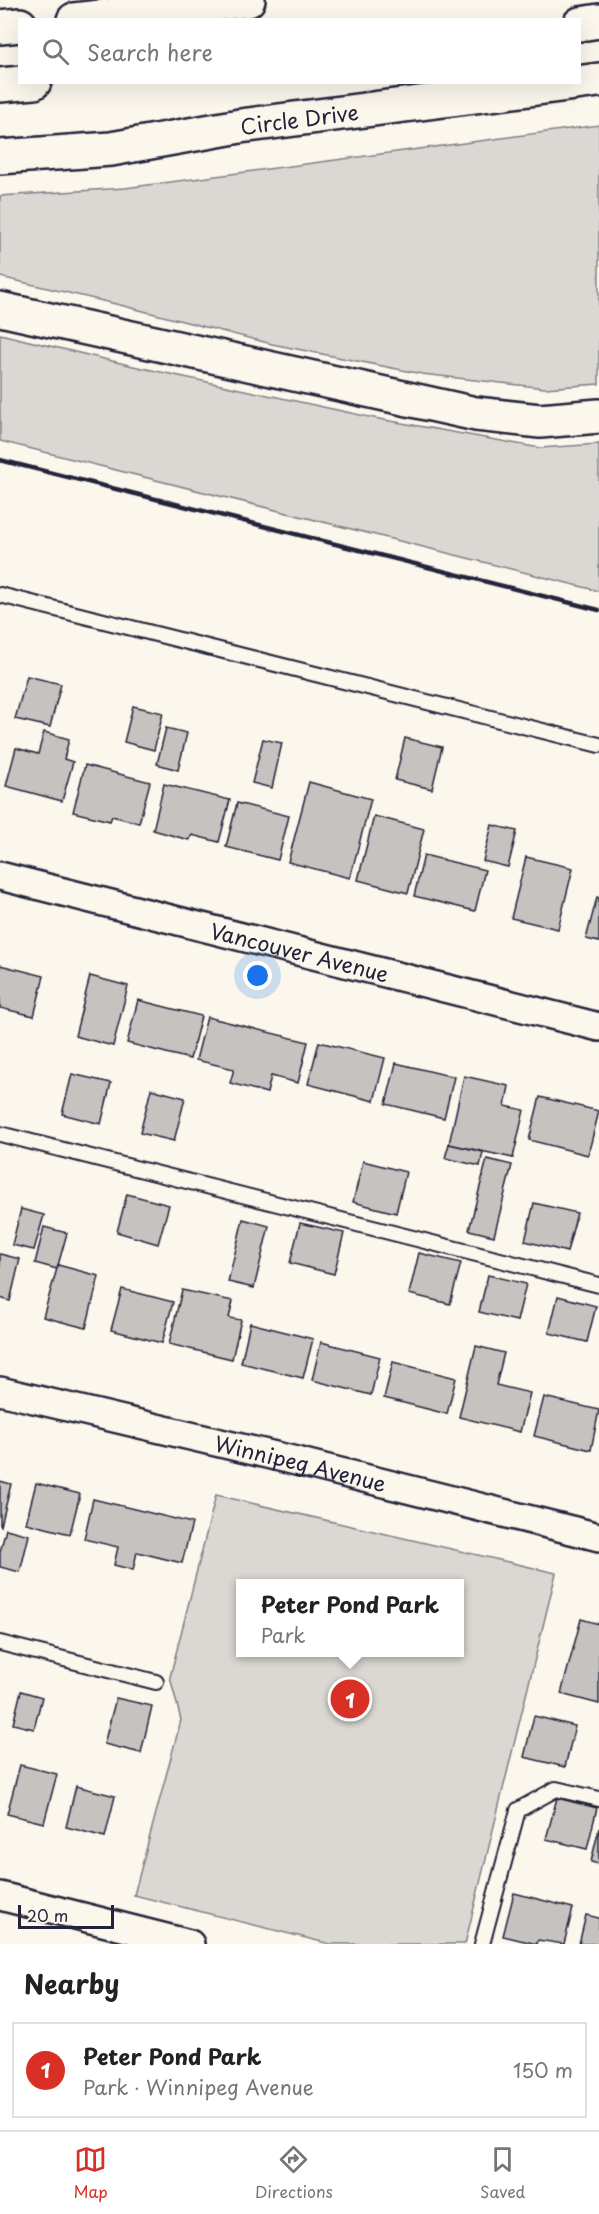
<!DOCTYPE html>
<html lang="en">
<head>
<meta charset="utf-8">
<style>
  :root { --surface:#fff; --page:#f2f2f2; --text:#222; --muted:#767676; --line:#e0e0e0; --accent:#d93025 }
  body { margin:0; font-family:"Playpen Sans",sans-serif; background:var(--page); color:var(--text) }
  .scale { position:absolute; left:18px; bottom:15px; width:96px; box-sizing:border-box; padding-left:6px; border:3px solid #22223b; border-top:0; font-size:16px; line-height:21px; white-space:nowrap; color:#22223b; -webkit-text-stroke:4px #fbf7ec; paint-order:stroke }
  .you { position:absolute; left:258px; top:976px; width:21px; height:21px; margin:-15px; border:4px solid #fff; border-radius:50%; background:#1a73e8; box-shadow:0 0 0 9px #1a73e833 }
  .badge { display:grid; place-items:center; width:39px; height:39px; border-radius:50%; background:var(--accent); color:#fff; font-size:20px; font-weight:700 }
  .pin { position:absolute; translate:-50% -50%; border:3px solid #fff; box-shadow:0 2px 6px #0006 }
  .popup { position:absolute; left:236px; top:1579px; width:228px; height:78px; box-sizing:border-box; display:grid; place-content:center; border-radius:0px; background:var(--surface); filter:drop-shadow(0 2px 4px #0005); font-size:20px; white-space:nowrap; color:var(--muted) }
  .popup b { font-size:22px; color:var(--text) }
  .popup::after { content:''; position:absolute; left:50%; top:100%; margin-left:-12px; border:12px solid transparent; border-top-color:var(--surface) }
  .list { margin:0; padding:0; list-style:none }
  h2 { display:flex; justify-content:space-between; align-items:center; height:78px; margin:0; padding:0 24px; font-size:26px }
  h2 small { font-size:20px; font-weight:400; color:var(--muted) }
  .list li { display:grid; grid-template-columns:39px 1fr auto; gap:18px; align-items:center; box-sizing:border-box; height:96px; margin:0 12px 12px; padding:0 12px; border:2px solid var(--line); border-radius:0px }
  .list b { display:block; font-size:22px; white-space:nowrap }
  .list p { margin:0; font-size:20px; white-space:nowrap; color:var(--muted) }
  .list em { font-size:20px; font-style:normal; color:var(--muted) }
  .icon { flex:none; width:33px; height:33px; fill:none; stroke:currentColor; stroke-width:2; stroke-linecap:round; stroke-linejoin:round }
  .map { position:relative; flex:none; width:599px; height:1944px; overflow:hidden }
  .search { position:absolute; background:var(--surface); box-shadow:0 6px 24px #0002; left:18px; right:18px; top:18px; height:66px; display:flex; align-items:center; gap:15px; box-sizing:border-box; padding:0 21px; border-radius:0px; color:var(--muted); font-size:22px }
  .sheet { height:186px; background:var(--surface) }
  nav { display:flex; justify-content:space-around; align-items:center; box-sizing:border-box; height:84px; border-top:2px solid var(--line); background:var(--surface); font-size:16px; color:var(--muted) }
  nav a { display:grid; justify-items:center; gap:3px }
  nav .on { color:var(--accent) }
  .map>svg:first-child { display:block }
  .green { fill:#dbd8d3; stroke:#7e7d87; stroke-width:1.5; fill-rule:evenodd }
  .building { fill:#c6c2c0; stroke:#22223b; stroke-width:1.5 }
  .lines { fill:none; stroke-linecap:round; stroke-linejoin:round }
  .service-casing { stroke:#22223b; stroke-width:18 }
  .minor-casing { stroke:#22223b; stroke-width:32 }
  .trunk-casing { stroke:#22223b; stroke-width:38 }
  .service { stroke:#fbf7ec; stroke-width:14 }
  .minor { stroke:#fbf7ec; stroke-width:27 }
  .trunk { stroke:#fbf7ec; stroke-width:33 }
  .rail { stroke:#22223b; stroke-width:4.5 }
  .labels { text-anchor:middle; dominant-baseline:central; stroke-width:6; stroke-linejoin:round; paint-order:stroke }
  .street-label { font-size:21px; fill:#22223b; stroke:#fbf7ec }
</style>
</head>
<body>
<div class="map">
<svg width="599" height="1944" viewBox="0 0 599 1944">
  <rect width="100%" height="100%" fill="#fbf7ec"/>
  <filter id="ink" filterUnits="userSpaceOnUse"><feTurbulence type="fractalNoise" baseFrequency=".0167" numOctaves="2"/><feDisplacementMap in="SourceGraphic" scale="12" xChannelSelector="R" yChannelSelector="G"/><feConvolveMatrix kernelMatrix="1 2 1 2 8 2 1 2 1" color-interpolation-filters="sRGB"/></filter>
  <g filter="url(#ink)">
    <g class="green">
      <polygon points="599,125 599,384 545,388 422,374 272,344 120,305 0,277 0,196 125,188"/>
      <polygon points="0,334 133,366 374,418 540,448 599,444 599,591 0,441"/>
      <path d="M 216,1495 L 556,1573 L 465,1944 L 330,1944 L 134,1895 L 181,1720 L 170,1677 ZM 240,1584 L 460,1584 L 460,1652 L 240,1652 Z"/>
    </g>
    <g class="building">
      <polygon points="27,676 61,684 50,727 15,719"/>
      <polygon points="133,706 163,713 154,750 124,742"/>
      <polygon points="166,728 187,733 178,770 157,764"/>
      <polygon points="44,732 69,739 64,759 73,762 62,801 6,786 16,748 38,754"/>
      <polygon points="405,738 442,747 432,789 395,780"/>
      <polygon points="263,739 282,743 272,788 252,783"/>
      <polygon points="85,765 150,782 139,823 112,816 110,821 73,812"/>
      <polygon points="309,782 371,799 350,878 288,862"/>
      <polygon points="164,784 230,800 219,842 192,835 189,840 153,830"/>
      <polygon points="237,803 289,816 278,860 226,847"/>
      <polygon points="374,816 424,829 408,893 358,880"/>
      <polygon points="492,825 517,831 508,867 483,861"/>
      <polygon points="424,855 485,870 475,911 414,896"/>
      <polygon points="526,857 573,868 558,929 511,918"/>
      <polygon points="597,897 599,898 599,942 586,939"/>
      <polygon points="0,965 44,976 34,1016 0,1008"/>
      <polygon points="90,976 128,986 113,1046 75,1036"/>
      <polygon points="138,1000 201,1016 190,1059 127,1043"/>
      <polygon points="207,1017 308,1042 298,1083 271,1076 267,1093 230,1083 234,1069 196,1060"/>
      <polygon points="319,1042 385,1058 374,1101 308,1084"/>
      <polygon points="396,1063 454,1077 444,1118 386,1104"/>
      <polygon points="72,1074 111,1083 101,1124 62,1114"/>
      <polygon points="464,1076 509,1086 505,1106 524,1110 513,1158 449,1144"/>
      <polygon points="151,1089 185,1098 174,1141 140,1133"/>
      <polygon points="540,1097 599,1111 588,1155 529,1140"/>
      <polygon points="449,1144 483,1152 480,1166 445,1158"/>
      <polygon points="487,1159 512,1165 494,1236 469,1230"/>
      <polygon points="363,1161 406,1172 396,1213 353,1202"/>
      <polygon points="127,1194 169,1205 158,1244 117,1232"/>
      <polygon points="534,1203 577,1213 567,1252 525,1241"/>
      <polygon points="21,1209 44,1215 34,1250 12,1245"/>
      <polygon points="243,1219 269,1226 254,1288 228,1282"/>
      <polygon points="300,1223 344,1233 334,1274 290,1263"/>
      <polygon points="44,1227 67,1233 57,1269 35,1263"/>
      <polygon points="419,1253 461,1263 450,1304 409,1294"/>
      <polygon points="0,1254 20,1259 10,1301 0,1298"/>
      <polygon points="58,1265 99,1276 86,1328 43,1317"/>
      <polygon points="488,1275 526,1284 517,1321 479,1312"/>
      <polygon points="122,1289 173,1302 162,1343 111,1330"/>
      <polygon points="182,1290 233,1301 229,1318 241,1320 232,1359 169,1344"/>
      <polygon points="558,1296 596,1306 587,1342 549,1333"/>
      <polygon points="250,1323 313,1339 303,1378 241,1363"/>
      <polygon points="321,1342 380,1357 371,1395 312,1380"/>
      <polygon points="476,1346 504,1353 496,1385 530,1393 520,1432 459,1417"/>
      <polygon points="393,1362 456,1378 447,1414 384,1398"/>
      <polygon points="544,1397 599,1410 591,1450 534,1436"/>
      <polygon points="0,1481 11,1484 1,1526 0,1525"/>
      <polygon points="36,1483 80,1494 70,1534 26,1523"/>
      <polygon points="93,1499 192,1523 182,1563 137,1552 133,1570 114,1565 118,1547 84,1539"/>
      <polygon points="6,1529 29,1535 20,1572 0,1567 0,1552"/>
      <polygon points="581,1619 599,1624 599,1704 561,1694"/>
      <polygon points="21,1691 42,1697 34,1729 13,1724"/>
      <polygon points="116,1698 152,1706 141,1753 104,1744"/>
      <polygon points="534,1716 575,1726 565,1767 524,1757"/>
      <polygon points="20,1765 57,1774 44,1823 7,1814"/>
      <polygon points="76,1786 115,1796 105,1837 66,1827"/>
      <polygon points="557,1798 597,1808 587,1849 546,1839"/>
      <polygon points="599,1828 599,1864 591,1862"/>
      <polygon points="514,1893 573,1908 564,1944 538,1940 537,1944 503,1936"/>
      <polygon points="586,1915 599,1918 599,1944 579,1944"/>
    </g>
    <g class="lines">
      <g class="service-casing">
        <g id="service">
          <polyline points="0,595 599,745"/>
          <polyline points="0,1134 599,1285"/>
          <polyline points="0,1643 156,1682"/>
          <polyline points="482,1944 518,1810 556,1789 599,1799"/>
        </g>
      </g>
      <g class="minor-casing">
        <g id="minor">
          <path id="s1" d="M 0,876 L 599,1027"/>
          <path id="s2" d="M 0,1391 L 288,1459 L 599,1537"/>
          <polyline points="0,1896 190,1944"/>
        </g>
      </g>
      <g class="trunk-casing">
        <g id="trunk">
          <polyline points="74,20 248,0"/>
          <polyline points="580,24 599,21"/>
          <polyline points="0,27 20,25"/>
          <polyline points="0,85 34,82"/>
          <path id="s3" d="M 0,157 L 111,149 L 240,126 L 599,80"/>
          <polyline points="0,309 476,414 540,421 599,416"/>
        </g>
      </g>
      <use href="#service" class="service"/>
      <use href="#minor" class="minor"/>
      <use href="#trunk" class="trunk"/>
      <polyline class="rail" points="0,460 599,610"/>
    </g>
  </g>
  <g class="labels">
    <g class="street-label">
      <text stroke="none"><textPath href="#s3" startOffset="302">Circle Drive</textPath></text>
      <text stroke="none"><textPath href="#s1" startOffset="309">Vancouver Avenue</textPath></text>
      <text stroke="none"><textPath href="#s2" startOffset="309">Winnipeg Avenue</textPath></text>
    </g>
  </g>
</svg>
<div class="scale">20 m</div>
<div class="you"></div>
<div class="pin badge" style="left:350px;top:1699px">1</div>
<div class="popup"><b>Peter Pond Park</b>Park</div>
<div class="search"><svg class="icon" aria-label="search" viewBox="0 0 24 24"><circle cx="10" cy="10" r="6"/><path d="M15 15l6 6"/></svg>Search here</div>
</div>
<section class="sheet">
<h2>Nearby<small></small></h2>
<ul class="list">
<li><span class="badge">1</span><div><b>Peter Pond Park</b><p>Park · Winnipeg Avenue</p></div><em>150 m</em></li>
</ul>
</section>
<nav>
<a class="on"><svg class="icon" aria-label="map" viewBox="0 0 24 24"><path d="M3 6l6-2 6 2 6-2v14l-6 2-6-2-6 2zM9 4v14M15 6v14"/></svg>Map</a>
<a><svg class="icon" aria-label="directions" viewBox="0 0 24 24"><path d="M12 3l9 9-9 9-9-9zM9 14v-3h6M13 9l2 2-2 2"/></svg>Directions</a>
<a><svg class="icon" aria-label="saved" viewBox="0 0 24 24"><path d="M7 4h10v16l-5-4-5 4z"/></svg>Saved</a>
</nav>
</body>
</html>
